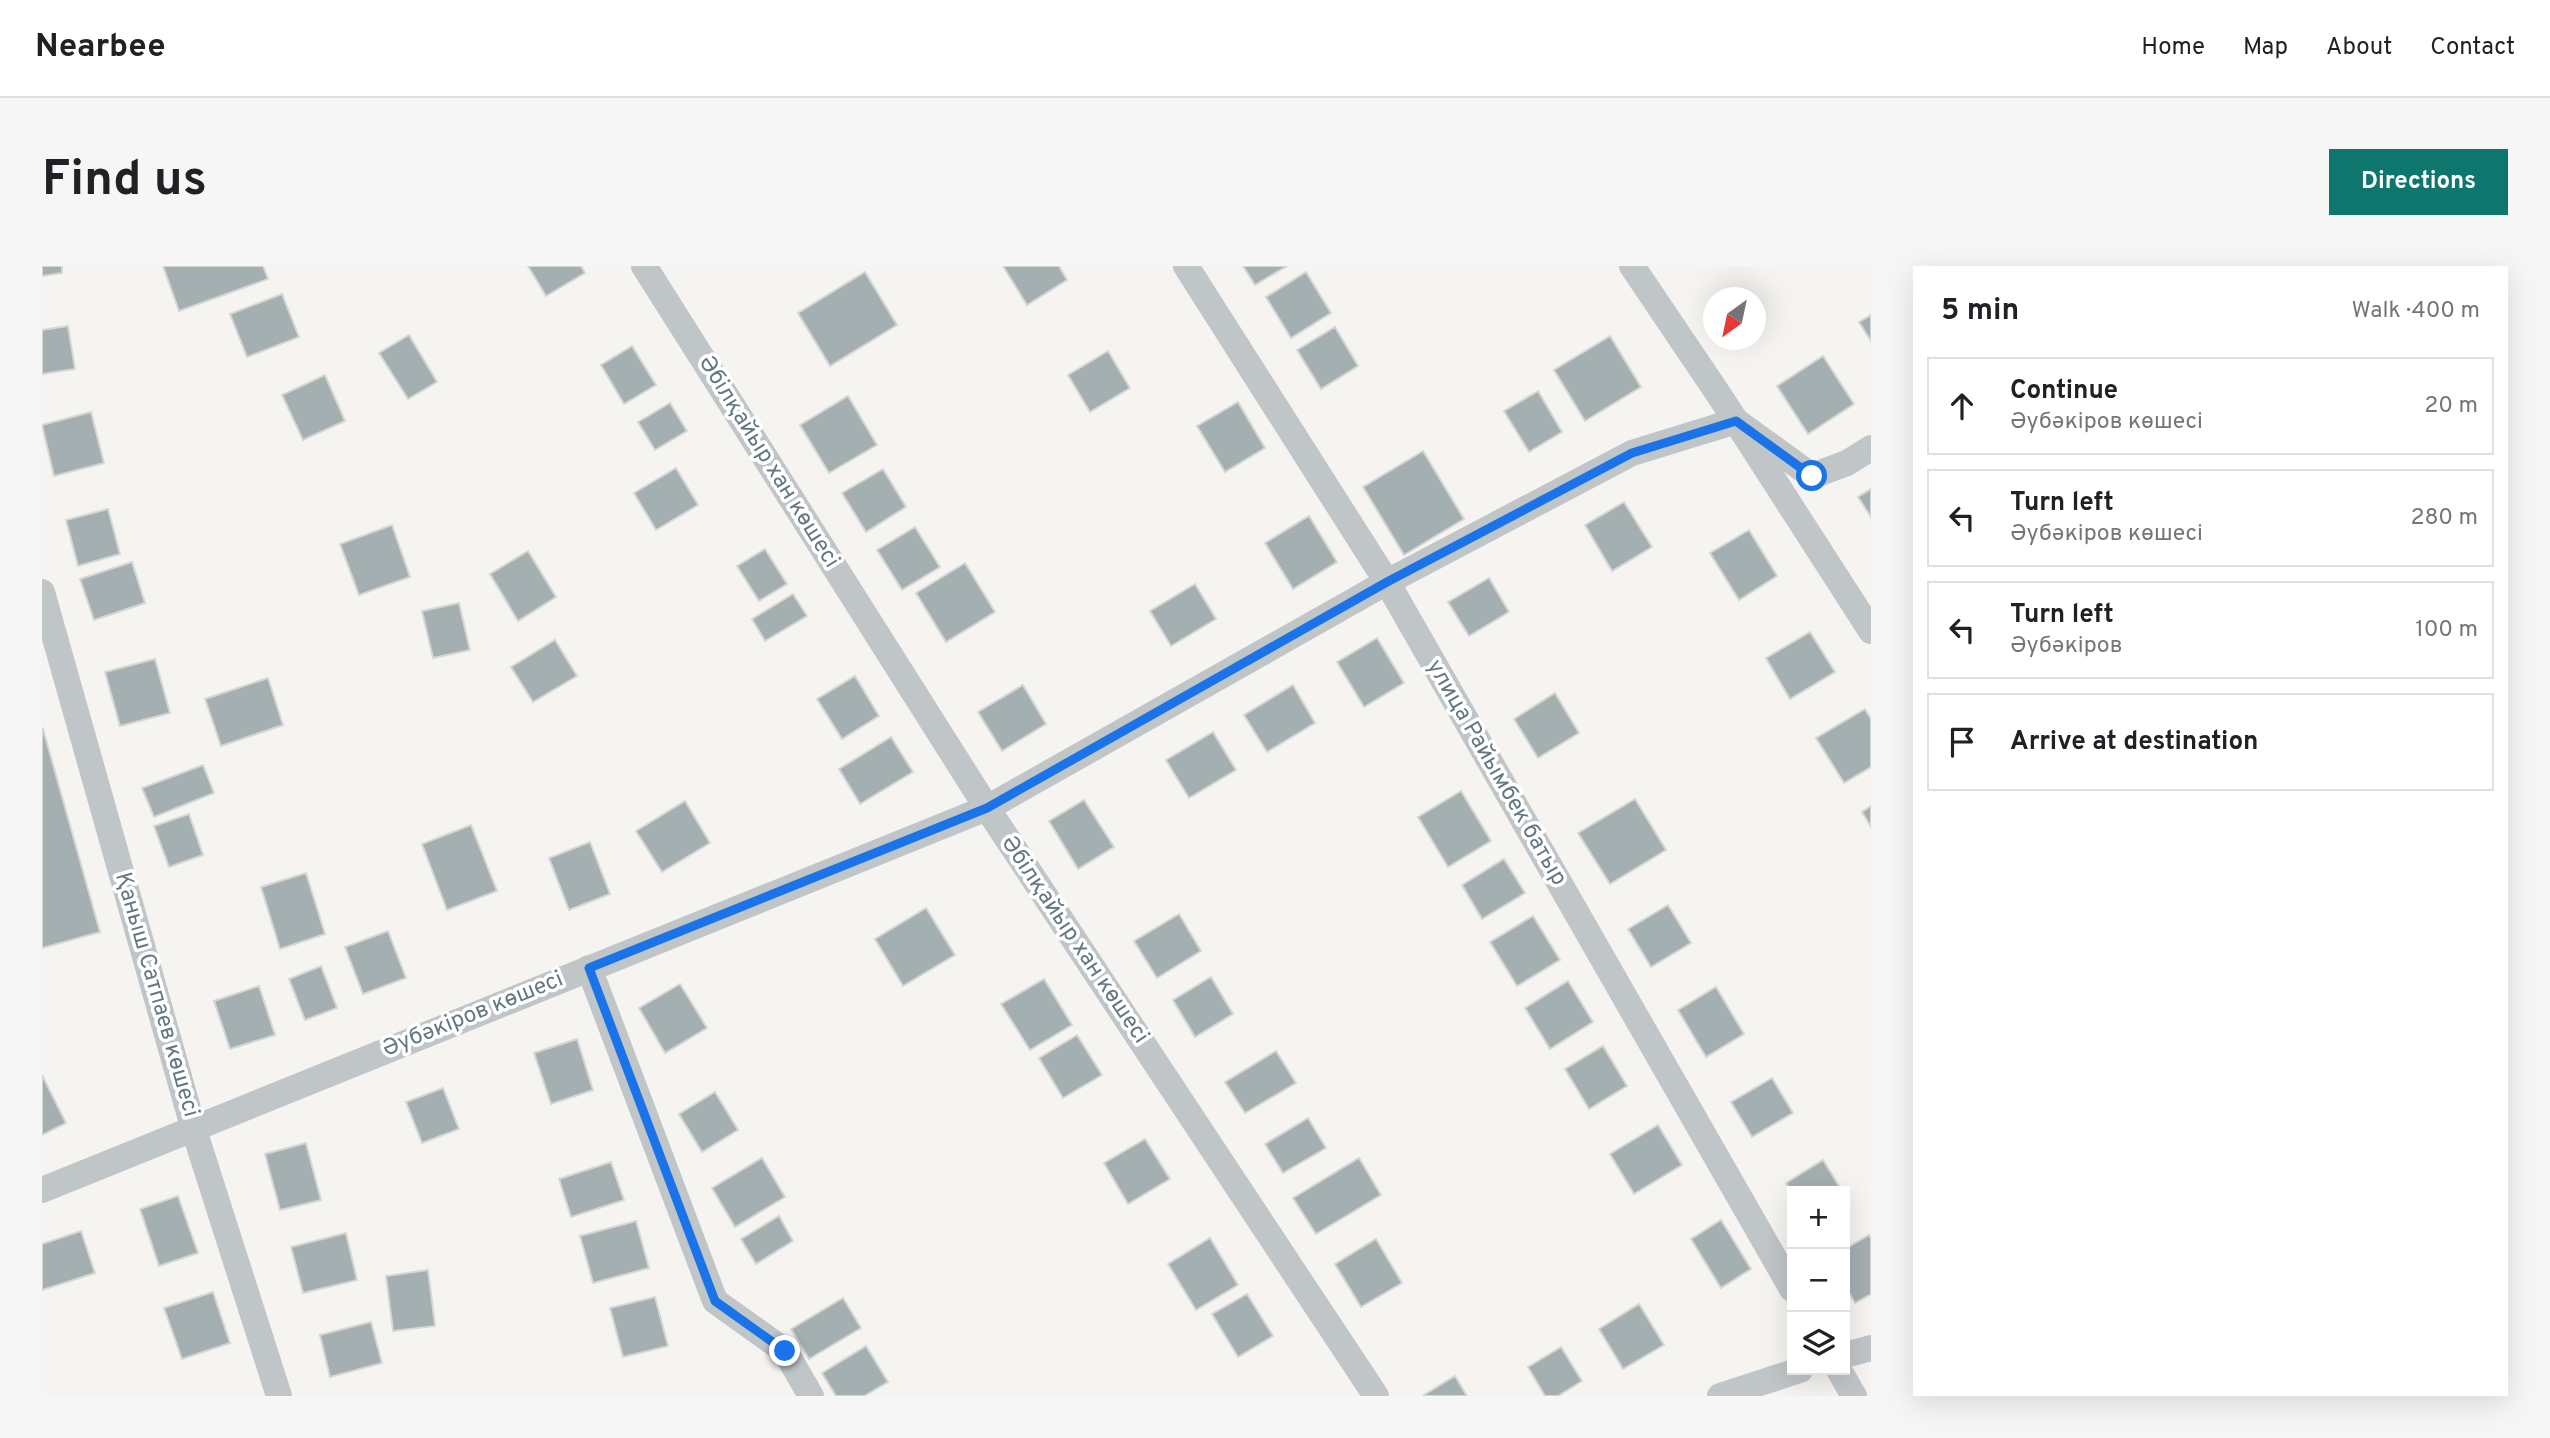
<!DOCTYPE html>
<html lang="en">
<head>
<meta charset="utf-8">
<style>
  :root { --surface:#fff; --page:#f6f6f6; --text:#202124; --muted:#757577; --line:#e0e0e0; --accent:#0f766e }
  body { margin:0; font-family:Overpass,sans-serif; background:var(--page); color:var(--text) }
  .controls { position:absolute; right:21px; bottom:21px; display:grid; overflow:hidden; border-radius:0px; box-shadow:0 7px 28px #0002 }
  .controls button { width:63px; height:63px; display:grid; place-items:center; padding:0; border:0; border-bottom:2px solid var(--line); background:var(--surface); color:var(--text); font:35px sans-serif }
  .compass { position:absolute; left:1661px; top:21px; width:63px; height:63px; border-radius:50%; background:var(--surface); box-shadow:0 7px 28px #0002; rotate:213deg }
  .stop { position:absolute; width:21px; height:21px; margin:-16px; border:5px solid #1a73e8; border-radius:50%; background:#fff }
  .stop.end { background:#1a73e8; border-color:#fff; box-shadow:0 2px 7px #0008 }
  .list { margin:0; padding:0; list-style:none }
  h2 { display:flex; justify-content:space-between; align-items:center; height:91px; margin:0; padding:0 28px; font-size:30px }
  h2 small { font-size:23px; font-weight:400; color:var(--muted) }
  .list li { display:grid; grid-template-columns:46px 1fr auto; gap:21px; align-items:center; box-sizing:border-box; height:98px; margin:0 14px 14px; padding:0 14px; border:2px solid var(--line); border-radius:0px }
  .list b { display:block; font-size:26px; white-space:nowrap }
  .list p { margin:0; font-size:23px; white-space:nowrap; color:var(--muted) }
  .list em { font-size:23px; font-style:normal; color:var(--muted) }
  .icon { flex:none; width:38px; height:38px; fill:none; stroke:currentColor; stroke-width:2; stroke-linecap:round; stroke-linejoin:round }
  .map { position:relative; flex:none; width:1829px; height:1130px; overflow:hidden; border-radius:0px }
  header { display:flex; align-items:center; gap:42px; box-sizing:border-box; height:98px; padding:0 35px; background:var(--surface); border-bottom:2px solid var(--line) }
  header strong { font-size:33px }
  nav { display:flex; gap:38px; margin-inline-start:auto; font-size:24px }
  .intro { display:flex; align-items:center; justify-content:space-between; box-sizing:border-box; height:168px; padding:0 42px }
  h1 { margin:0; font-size:49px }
  .button { padding:18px 32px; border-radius:0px; background:var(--accent); color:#fff; font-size:24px; font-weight:700 }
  main { display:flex; gap:42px; padding:0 42px }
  aside { flex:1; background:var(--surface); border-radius:0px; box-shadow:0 7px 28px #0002 }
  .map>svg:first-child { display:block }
  .building { fill:#a4afb2; stroke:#d6d6d3; stroke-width:2 }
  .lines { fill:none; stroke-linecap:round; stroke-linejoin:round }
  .minor { stroke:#c0c5c7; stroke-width:26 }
  .route { stroke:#1a73e8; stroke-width:9 }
  .labels { text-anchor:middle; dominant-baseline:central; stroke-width:7; stroke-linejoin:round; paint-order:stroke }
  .street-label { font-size:23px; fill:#637882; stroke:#fff }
</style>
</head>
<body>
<header>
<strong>Nearbee</strong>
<nav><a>Home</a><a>Map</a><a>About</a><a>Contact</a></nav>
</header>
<div class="intro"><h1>Find us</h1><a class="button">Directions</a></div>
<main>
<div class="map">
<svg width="1829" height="1130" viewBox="0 0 1829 1130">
  <rect width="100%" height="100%" fill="#f5f4f1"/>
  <g class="building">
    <polygon points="0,0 20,0 20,7 0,10"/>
    <polygon points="121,0 221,0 226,13 137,45"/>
    <polygon points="486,0 539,0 543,7 504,30"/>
    <polygon points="961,0 1017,0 1025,14 985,39"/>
    <polygon points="1201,0 1245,0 1213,19"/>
    <polygon points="823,6 855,59 788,100 756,47"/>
    <polygon points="1264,6 1289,47 1249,72 1224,31"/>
    <polygon points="240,28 257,71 205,91 188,48"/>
    <polygon points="1829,49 1829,75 1817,56"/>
    <polygon points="26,60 33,103 0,108 0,64"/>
    <polygon points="1293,61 1316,100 1279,123 1255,84"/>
    <polygon points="367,69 395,116 366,133 337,87"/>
    <polygon points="1568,70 1599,121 1543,155 1512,104"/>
    <polygon points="590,80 614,119 582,138 559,99"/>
    <polygon points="1066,85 1088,122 1048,146 1026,109"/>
    <polygon points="1781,90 1812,138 1766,168 1735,120"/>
    <polygon points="283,109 303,155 261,174 240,129"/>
    <polygon points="1496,125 1520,166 1487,186 1462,145"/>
    <polygon points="806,130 835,179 787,207 758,159"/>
    <polygon points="1196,136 1223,182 1183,206 1155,160"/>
    <polygon points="628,137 645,165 613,184 596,156"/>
    <polygon points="49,146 62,197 12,210 0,159"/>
    <polygon points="1381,185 1422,253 1362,289 1321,221"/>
    <polygon points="634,202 656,239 614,264 592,227"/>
    <polygon points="841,203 864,241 824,266 800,227"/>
    <polygon points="1829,223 1829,251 1816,231"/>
    <polygon points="1582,236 1610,281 1570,305 1543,259"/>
    <polygon points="66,243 78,288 36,300 24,254"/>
    <polygon points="1267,250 1295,296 1251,323 1223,277"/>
    <polygon points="350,259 368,311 317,329 298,278"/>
    <polygon points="873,261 898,301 860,324 835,284"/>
    <polygon points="1707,264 1735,310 1697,334 1668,287"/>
    <polygon points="723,283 745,318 717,335 695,300"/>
    <polygon points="486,285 514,331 476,355 448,308"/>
    <polygon points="90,296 103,337 52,354 38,313"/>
    <polygon points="923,297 953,346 904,376 874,327"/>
    <polygon points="1447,312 1467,346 1427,370 1406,336"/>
    <polygon points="1153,318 1174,353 1129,380 1108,345"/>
    <polygon points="751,328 765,350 723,375 710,353"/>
    <polygon points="417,337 428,384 391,392 380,345"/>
    <polygon points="1768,366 1793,406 1748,433 1724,392"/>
    <polygon points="1335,372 1362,417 1322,441 1295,396"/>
    <polygon points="513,374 535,410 491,436 469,401"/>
    <polygon points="113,393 128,447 78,460 63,406"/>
    <polygon points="813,410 837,450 800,473 775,433"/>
    <polygon points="226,412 241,459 179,480 163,433"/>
    <polygon points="981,419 1004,458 960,485 936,446"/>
    <polygon points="1251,419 1273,457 1225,486 1202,449"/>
    <polygon points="1513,427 1537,467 1496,492 1472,453"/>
    <polygon points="1823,443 1829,453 1829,501 1802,517 1774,472"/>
    <polygon points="1,463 58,666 0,682 0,464"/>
    <polygon points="1171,466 1194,504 1147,532 1124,494"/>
    <polygon points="849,471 871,506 818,538 797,503"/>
    <polygon points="161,499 172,527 112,551 100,522"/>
    <polygon points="1419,525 1449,575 1406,601 1376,551"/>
    <polygon points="1593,533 1624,584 1568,618 1536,567"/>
    <polygon points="1042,534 1072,581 1036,603 1007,555"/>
    <polygon points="643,535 668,577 620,606 594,565"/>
    <polygon points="1829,540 1829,561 1820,546"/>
    <polygon points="147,548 161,589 127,601 112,560"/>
    <polygon points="429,559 455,625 405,644 380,578"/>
    <polygon points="548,576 568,628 527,644 507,592"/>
    <polygon points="1462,593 1483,627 1440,653 1420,619"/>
    <polygon points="264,607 283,668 238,683 219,621"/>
    <polygon points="1626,639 1649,677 1609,701 1586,663"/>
    <polygon points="884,642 913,689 861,720 833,673"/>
    <polygon points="1137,648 1159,685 1115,712 1092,675"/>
    <polygon points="1491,650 1518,694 1475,720 1448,676"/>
    <polygon points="346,665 364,712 321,728 303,681"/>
    <polygon points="279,700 295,742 263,754 247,713"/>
    <polygon points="1169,711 1191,748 1153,771 1131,734"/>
    <polygon points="1002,713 1030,759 988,784 959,738"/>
    <polygon points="1526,715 1551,756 1508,783 1483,742"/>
    <polygon points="638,718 665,762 623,787 597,742"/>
    <polygon points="217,720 233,769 188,783 172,735"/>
    <polygon points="1674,721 1702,768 1664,791 1636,744"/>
    <polygon points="1035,769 1060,809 1021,832 997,792"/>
    <polygon points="535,773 551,824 509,838 492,787"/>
    <polygon points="1561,780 1585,820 1547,843 1523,803"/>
    <polygon points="1234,785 1254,817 1203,847 1183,816"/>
    <polygon points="0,809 24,857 0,869"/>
    <polygon points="1730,812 1751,847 1710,871 1689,836"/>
    <polygon points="401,822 417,863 380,877 364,836"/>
    <polygon points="673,826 696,864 660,886 637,848"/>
    <polygon points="1266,852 1284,882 1241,907 1223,878"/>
    <polygon points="1616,859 1640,899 1592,928 1568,888"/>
    <polygon points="1103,873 1128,913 1086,938 1062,897"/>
    <polygon points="264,877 279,934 238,944 223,888"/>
    <polygon points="720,892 743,931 693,961 670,922"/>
    <polygon points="1317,892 1339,929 1274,968 1251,932"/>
    <polygon points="1781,894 1800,925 1750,925 1750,928 1744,917"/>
    <polygon points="569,896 582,934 529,951 517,913"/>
    <polygon points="136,930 156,987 117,1000 98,943"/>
    <polygon points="737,950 751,975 714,998 699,973"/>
    <polygon points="1679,954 1709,1003 1679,1022 1649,973"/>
    <polygon points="594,955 607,1002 551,1017 538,970"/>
    <polygon points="39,965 53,1007 0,1024 0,978"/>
    <polygon points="304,967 315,1014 261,1027 249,981"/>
    <polygon points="1827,969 1829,973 1829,1028 1813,1037 1803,1020 1803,983"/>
    <polygon points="1168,972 1196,1019 1154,1044 1126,998"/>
    <polygon points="1334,973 1360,1017 1319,1041 1293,998"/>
    <polygon points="386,1004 393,1060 351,1065 344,1010"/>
    <polygon points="171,1026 188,1077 140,1093 122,1042"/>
    <polygon points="1205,1028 1231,1070 1196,1091 1170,1048"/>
    <polygon points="613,1031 626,1080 581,1091 568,1042"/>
    <polygon points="801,1032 819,1062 767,1093 749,1063"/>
    <polygon points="1597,1038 1622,1079 1581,1103 1557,1063"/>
    <polygon points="329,1056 340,1097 288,1111 278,1069"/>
    <polygon points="824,1080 846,1116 822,1130 794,1130 780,1107"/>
    <polygon points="1519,1081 1540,1115 1516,1130 1503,1130 1486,1101"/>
    <polygon points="1413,1110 1425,1130 1383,1130 1382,1129"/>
  </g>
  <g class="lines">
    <g class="minor">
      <polyline points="602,0 945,542 1334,1130"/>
      <polyline points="1144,0 1345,316 1750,1023"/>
      <polyline points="1590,0 1679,132 1829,365"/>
      <polyline points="0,326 152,864 237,1130"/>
      <polyline points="547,702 673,1035 743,1085 769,1130"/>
      <polyline points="0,924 945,542 1345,316 1590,187 1694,155 1770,210 1805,197 1829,182"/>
      <polyline points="1803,1089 1829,1082"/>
      <polyline points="1797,1104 1812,1130"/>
      <polyline points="1678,1130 1758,1104"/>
    </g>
  </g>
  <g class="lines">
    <polyline class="route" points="743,1085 673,1035 547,702 945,542 1345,316 1590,187 1694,155 1770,210"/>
  </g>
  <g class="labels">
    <g class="street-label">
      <text transform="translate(726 196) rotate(58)">Әбілқайыр хан көшесі</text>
      <text transform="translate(1454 507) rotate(60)">улица Райымбек батыр</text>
      <text transform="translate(1032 674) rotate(56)">Әбілқайыр хан көшесі</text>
      <text transform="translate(114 729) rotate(74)">Қаныш Сатпаев көшесі</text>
      <text transform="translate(431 749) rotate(-22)">Әубәкіров көшесі</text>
    </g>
  </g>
</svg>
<div class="controls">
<button>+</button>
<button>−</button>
<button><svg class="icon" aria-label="layers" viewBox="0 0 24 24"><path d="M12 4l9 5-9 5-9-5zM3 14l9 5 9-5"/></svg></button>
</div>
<svg class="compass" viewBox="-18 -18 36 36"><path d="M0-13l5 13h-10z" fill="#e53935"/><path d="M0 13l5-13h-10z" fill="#757577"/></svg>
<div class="stop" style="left:1770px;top:210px"></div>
<div class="stop end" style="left:743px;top:1085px"></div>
</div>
<aside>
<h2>5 min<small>Walk · 400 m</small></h2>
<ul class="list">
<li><svg class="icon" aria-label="ahead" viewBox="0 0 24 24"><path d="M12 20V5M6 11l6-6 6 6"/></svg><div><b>Continue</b><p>Әубәкіров көшесі</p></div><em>20 m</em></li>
<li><svg class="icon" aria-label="left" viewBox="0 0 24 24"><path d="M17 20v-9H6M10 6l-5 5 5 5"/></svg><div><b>Turn left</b><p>Әубәкіров көшесі</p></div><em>280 m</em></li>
<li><svg class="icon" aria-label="left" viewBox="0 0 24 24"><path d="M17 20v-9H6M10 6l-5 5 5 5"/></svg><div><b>Turn left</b><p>Әубәкіров</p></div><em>100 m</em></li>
<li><svg class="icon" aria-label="arrive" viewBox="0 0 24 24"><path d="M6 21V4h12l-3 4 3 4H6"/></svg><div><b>Arrive at destination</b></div></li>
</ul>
</aside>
</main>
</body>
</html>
